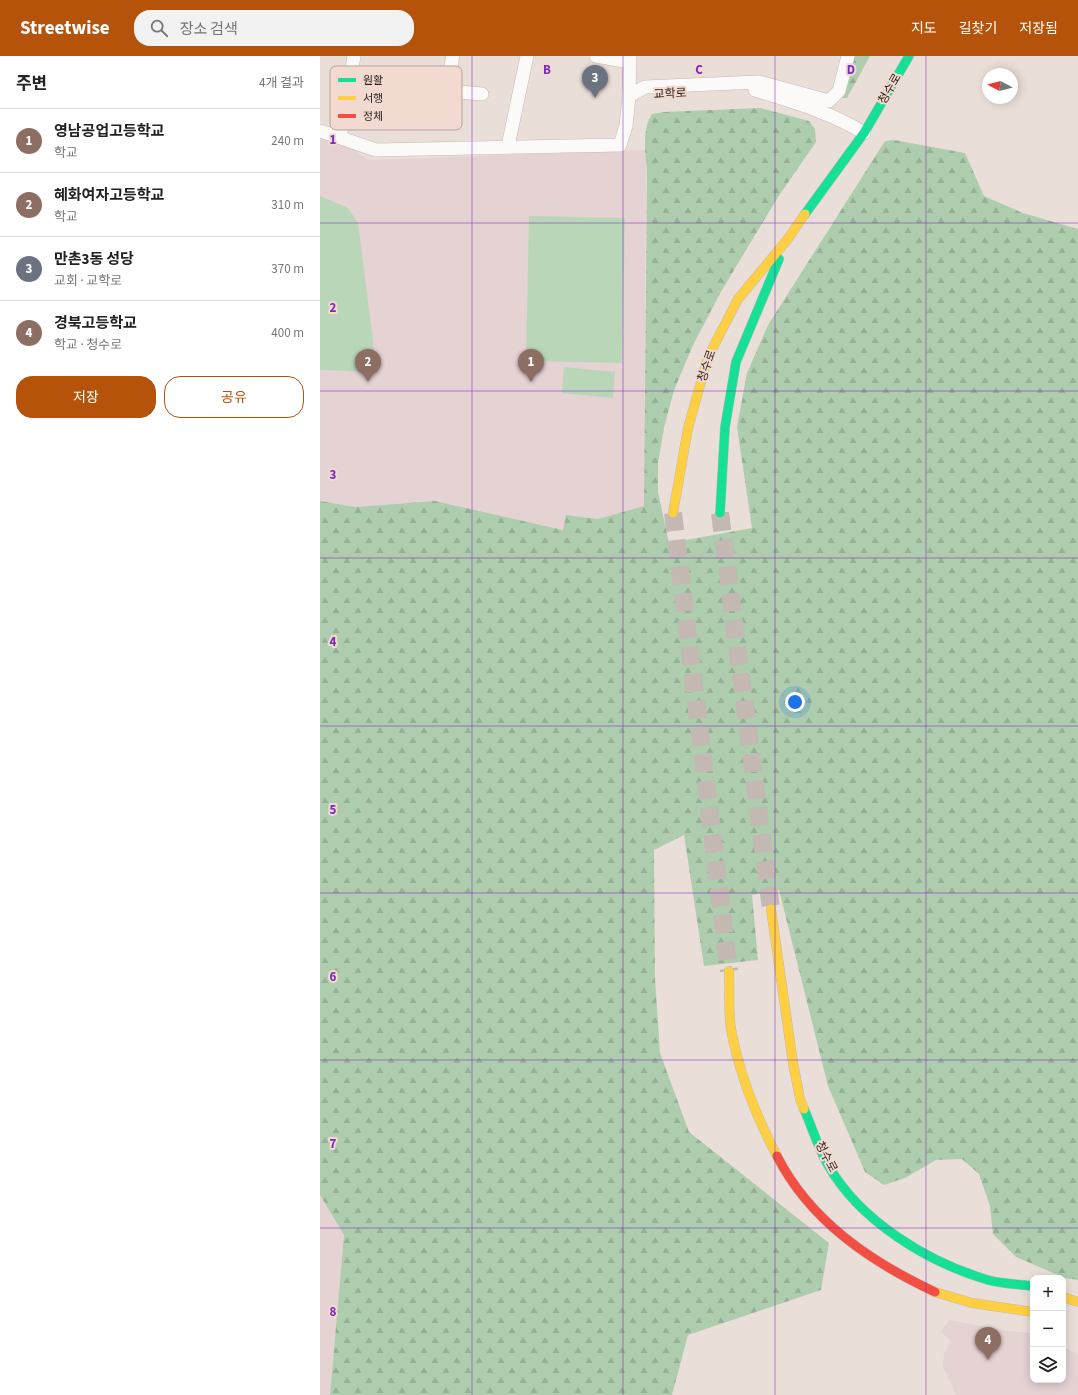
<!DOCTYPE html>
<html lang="ko">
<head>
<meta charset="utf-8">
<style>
  :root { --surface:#fff; --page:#f2f2f2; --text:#222; --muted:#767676; --line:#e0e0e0; --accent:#b45309 }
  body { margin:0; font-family:"Source Sans 3","Noto Sans KR",sans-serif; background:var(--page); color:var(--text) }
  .controls { position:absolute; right:12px; bottom:12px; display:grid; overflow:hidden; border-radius:8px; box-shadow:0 2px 10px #0003 }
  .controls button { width:36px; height:36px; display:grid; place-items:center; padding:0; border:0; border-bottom:1px solid var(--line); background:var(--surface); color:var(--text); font:20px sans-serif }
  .compass { position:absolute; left:662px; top:12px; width:36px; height:36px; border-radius:50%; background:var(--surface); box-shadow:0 2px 10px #0003; rotate:277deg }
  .you { position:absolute; left:475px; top:646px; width:14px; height:14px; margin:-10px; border:3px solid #fff; border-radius:50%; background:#1a73e8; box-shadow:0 0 0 6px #1a73e833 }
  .badge { display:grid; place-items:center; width:26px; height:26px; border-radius:50%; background:var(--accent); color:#fff; font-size:13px; font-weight:700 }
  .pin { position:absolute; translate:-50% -33px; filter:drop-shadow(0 1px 2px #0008) }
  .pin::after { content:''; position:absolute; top:21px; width:14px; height:12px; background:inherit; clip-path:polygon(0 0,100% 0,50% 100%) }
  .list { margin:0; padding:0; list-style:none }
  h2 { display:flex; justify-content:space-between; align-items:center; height:52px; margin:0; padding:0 16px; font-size:17px }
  h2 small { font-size:13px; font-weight:400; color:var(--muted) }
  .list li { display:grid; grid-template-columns:26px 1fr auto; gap:12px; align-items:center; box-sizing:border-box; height:64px; padding:0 16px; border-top:1px solid var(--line) }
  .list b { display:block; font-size:15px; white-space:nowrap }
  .list p { margin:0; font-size:13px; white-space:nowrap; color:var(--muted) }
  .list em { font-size:13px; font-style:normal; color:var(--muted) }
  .actions { display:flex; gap:8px; padding:12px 16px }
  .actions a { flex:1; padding:9px 0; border:1px solid var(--accent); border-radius:16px; text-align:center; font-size:14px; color:var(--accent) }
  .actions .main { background:var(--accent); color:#fff }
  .icon { flex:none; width:22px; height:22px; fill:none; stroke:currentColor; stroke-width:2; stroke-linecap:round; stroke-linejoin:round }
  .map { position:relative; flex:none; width:758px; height:1339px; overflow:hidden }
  header { display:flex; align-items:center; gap:24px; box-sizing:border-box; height:56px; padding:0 20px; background:var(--accent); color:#fff }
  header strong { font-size:19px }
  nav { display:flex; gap:22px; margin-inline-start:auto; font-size:14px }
  .search { width:280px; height:36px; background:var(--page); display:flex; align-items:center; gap:10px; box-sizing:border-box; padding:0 14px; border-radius:16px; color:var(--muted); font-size:15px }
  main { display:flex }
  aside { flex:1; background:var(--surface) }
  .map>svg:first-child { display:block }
  .commercial { fill:#e5d2d3 }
  .grass { fill:#bad6b9 }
  .forest { fill:url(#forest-firs) }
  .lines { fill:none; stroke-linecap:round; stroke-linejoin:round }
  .secondary-tunnel { stroke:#c3b8b2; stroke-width:18; stroke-dasharray:18 9; stroke-linecap:butt }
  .street-casing { stroke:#c4bab6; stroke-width:14 }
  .fast-casing { stroke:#c4bab6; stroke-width:10 }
  .slow-casing { stroke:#c4bab6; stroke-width:10 }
  .jam-casing { stroke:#c4bab6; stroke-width:10 }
  .street { stroke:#fcfaf9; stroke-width:13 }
  .fast { stroke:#16e098; stroke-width:9 }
  .slow { stroke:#ffcf43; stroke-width:9 }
  .jam { stroke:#f24e42; stroke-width:9 }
  .grid { fill:none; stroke:#7b2cbf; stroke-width:1; stroke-opacity:0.55 }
  .labels { text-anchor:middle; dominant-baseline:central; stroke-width:4; stroke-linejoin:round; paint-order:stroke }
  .street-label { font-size:12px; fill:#271e1b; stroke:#f2dad0 }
  .key { fill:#f2dad0; stroke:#b5a29a; stroke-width:1 }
  .key-label { font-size:11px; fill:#271e1b }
  .grid-label { font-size:13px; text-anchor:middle; font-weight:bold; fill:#7b2cbf; stroke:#f2dad0; stroke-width:4; stroke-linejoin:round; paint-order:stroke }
</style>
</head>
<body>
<header>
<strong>Streetwise</strong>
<div class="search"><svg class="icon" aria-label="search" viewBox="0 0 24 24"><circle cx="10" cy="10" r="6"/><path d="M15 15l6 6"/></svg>장소 검색</div>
<nav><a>지도</a><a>길찾기</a><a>저장됨</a></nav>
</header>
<main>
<aside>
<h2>주변<small>4개 결과</small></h2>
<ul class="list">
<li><span class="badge" style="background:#8d6e63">1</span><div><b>영남공업고등학교</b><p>학교</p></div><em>240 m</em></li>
<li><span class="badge" style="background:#8d6e63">2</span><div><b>혜화여자고등학교</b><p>학교</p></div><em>310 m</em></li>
<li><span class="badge" style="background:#6b7280">3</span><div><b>만촌3동 성당</b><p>교회 · 교학로</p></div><em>370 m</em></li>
<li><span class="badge" style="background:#8d6e63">4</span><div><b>경북고등학교</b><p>학교 · 청수로</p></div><em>400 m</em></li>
</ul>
<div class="actions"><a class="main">저장</a><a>공유</a></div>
</aside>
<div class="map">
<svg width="758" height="1339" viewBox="0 0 758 1339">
  <defs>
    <pattern id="forest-firs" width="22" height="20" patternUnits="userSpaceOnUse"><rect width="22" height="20" fill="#aecdae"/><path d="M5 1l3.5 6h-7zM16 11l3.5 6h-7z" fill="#96b095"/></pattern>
  </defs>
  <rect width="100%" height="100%" fill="#eaded8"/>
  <g class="commercial">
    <polygon points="0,83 34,94 49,104 326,94 324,450 278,463 246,459 244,474 115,445 35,451 0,445"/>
    <polygon points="0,1139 24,1179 10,1339 0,1339"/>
    <polygon points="629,1264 688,1275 713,1277 713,1324 743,1324 743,1290 758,1299 758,1339 636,1339 623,1310 624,1298 631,1286 621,1275"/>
  </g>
  <g class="grass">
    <polygon points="0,140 28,152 38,167 57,316 0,314"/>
    <polygon points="209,160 305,162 302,307 206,305"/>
    <polygon points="244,311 295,316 293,342 242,337"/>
  </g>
  <g class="forest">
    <polygon points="532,0 550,0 527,42 521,42"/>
    <path d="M 440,52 L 489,65 L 495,73 L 496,86 L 458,141 L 402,234 L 373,289 L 354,334 L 344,372 L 338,407 L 338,436 L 349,487 L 432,472 L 417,371 L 427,317 L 448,269 L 565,85 L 574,84 L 645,97 L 664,140 L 703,157 L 758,173 L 758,1224 L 745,1222 L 696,1201 L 673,1178 L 670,1150 L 659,1118 L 642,1103 L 616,1104 L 585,1122 L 564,1129 L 545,1116 L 508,1030 L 459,834 L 432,839 L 438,904 L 384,910 L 364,779 L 334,794 L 335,923 L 340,997 L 369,1076 L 509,1187 L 501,1234 L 368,1279 L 352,1339 L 10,1339 L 24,1179 L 0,1139 L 0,445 L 35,451 L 115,445 L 243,474 L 246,459 L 278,463 L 324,450 L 327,114 C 325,96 322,73 332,58 L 344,56 Z"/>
  </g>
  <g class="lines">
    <g class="secondary-tunnel">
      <polyline points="353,457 409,915"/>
      <polyline points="400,457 451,853"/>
    </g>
    <g class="street-casing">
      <g id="street">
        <polyline points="133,0 130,14 130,27 139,36 162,38"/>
        <polyline points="276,0 309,6"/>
        <path d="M 435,34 C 473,46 510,56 544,77"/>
        <polyline points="309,40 325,31 439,26 509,45 519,35 528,0"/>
        <polyline points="0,75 56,94 300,89 306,70 309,40 310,0"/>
        <polyline points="20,81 34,0"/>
        <polyline points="188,90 207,0"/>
      </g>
    </g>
    <g class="fast-casing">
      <g id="fast">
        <polyline points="485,158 544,77 589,0"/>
        <polyline points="400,457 405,371 416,306 459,203"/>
        <path d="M 484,1053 C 492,1071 498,1092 508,1109 C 540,1165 607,1206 668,1224 C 682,1228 698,1228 713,1230"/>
      </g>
    </g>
    <g class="slow-casing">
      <g id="slow">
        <polyline points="353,457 368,372 388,301 418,243 467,184 485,158"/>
        <polyline points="451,853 473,1007 480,1043 484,1053"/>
        <path d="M 409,915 C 410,934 408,954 411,973 C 419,1018 436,1060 457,1100"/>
        <polyline points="615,1236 652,1247 713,1256"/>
        <polyline points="743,1241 758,1246"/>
      </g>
    </g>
    <g class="jam-casing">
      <path id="jam" d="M 457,1100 C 490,1165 551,1206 615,1236"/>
    </g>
    <use href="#street" class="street"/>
    <use href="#fast" class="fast"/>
    <use href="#slow" class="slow"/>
    <use href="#jam" class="jam"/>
  </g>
  <path class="grid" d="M 152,0 L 152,1339M 303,0 L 303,1339M 455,0 L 455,1339M 606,0 L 606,1339M 0,167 L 758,167M 0,335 L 758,335M 0,502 L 758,502M 0,670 L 758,670M 0,837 L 758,837M 0,1004 L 758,1004M 0,1172 L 758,1172"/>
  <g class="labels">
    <g class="street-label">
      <text transform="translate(570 33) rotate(-60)">청수로</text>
      <text transform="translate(350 38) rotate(-3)">교학로</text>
      <text transform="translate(387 310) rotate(-71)">청수로</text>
      <text transform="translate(506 1101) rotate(62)">청수로</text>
    </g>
  </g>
  <rect x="10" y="10" width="132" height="64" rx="6" class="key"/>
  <rect x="18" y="22" width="18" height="4" fill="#16e098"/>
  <rect x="18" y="40" width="18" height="4" fill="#ffcf43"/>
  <rect x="18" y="58" width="18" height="4" fill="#f24e42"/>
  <g class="key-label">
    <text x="43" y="28">원활</text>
    <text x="43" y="46">서행</text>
    <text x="43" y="64">정체</text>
  </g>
  <g class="grid-label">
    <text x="227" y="18">B</text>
    <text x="379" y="18">C</text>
    <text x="531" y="18">D</text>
    <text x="13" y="88">1</text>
    <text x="13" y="256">2</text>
    <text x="13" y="423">3</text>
    <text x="13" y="590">4</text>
    <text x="13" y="758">5</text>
    <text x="13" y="925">6</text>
    <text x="13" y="1092">7</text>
    <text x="13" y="1260">8</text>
  </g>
</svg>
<div class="controls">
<button>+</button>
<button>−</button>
<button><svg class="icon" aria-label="layers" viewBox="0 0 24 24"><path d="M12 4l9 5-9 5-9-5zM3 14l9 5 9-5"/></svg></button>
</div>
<svg class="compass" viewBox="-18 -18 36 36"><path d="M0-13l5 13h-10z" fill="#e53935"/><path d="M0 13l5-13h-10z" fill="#767676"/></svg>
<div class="you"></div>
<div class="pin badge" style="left:211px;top:326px;background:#8d6e63">1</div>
<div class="pin badge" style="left:48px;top:326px;background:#8d6e63">2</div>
<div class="pin badge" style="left:275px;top:42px;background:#6b7280">3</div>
<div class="pin badge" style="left:668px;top:1304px;background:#8d6e63">4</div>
</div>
</main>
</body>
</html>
